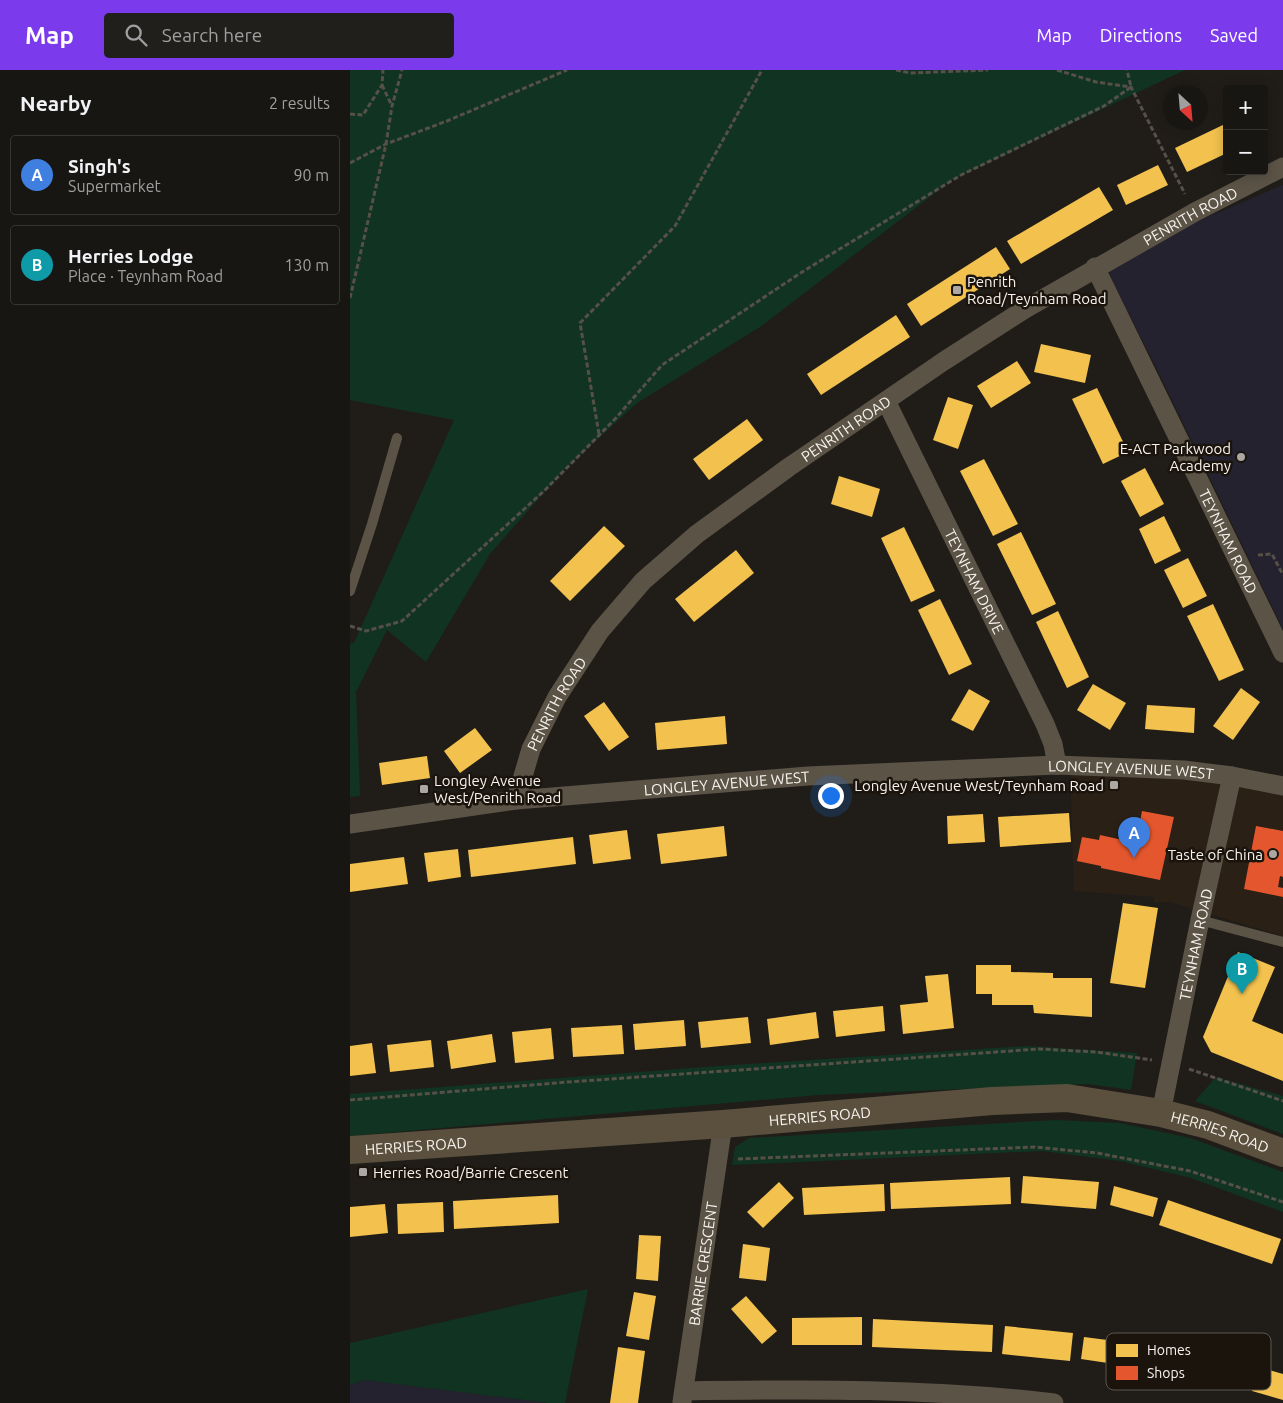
<!DOCTYPE html>
<html lang="en">
<head>
<meta charset="utf-8">
<style>
  :root { --surface:#181613; --page:#211f1c; --text:#f1f3f6; --muted:#9f9fa0; --line:#363533; --accent:#7c3aed }
  body { margin:0; font-family:Ubuntu,sans-serif; background:var(--page); color:var(--text) }
  .controls { position:absolute; right:15px; top:15px; display:grid; overflow:hidden; border-radius:5px; box-shadow:0 2px 12px #0003 }
  .controls button { width:45px; height:45px; display:grid; place-items:center; padding:0; border:0; border-bottom:1px solid var(--line); background:var(--surface); color:var(--text); font:25px sans-serif }
  .compass { position:absolute; left:813px; top:15px; width:45px; height:45px; border-radius:50%; background:var(--surface); box-shadow:0 2px 12px #0003; rotate:154deg }
  .you { position:absolute; left:480px; top:725px; width:18px; height:18px; margin:-12px; border:4px solid #fff; border-radius:50%; background:#1a73e8; box-shadow:0 0 0 8px #1a73e833 }
  .badge { display:grid; place-items:center; width:32px; height:32px; border-radius:50%; background:var(--accent); color:#fff; font-size:16px; font-weight:700 }
  .pin { position:absolute; translate:-50% -41px; filter:drop-shadow(0 1px 2px #0008) }
  .pin::after { content:''; position:absolute; top:26px; width:18px; height:15px; background:inherit; clip-path:polygon(0 0,100% 0,50% 100%) }
  .list { margin:0; padding:0; list-style:none }
  h2 { display:flex; justify-content:space-between; align-items:center; height:65px; margin:0; padding:0 20px; font-size:21px }
  h2 small { font-size:16px; font-weight:400; color:var(--muted) }
  .list li { display:grid; grid-template-columns:32px 1fr auto; gap:15px; align-items:center; box-sizing:border-box; height:80px; margin:0 10px 10px; padding:0 10px; border:1px solid var(--line); border-radius:5px }
  .list b { display:block; font-size:19px; white-space:nowrap }
  .list p { margin:0; font-size:16px; white-space:nowrap; color:var(--muted) }
  .list em { font-size:16px; font-style:normal; color:var(--muted) }
  .icon { flex:none; width:28px; height:28px; fill:none; stroke:currentColor; stroke-width:2; stroke-linecap:round; stroke-linejoin:round }
  .map { position:relative; flex:none; width:933px; height:1333px; overflow:hidden }
  header { display:flex; align-items:center; gap:30px; box-sizing:border-box; height:70px; padding:0 25px; background:var(--accent); color:#fff }
  header strong { font-size:24px }
  nav { display:flex; gap:28px; margin-inline-start:auto; font-size:18px }
  .search { width:350px; height:45px; background:var(--page); display:flex; align-items:center; gap:12px; box-sizing:border-box; padding:0 18px; border-radius:5px; color:var(--muted); font-size:19px }
  main { display:flex }
  aside { flex:1; background:var(--surface) }
  .map>svg:first-child { display:block }
  .built { fill:#2a2016 }
  .education { fill:#25222f }
  .green { fill:#103322 }
  .homes { fill:#f2c14e }
  .shops { fill:#e4572e }
  .lines { fill:none; stroke-linecap:round; stroke-linejoin:round }
  .path { stroke:#565047; stroke-width:3; stroke-dasharray:5 2.5; stroke-linecap:butt }
  .service { stroke:#5b5346; stroke-width:10 }
  .minor { stroke:#5b5346; stroke-width:19 }
  .primary { stroke:#5b503e; stroke-width:28 }
  .poi-dot { fill:#aca7a3; stroke:#1a140d; stroke-width:2 }
  .labels { text-anchor:middle; dominant-baseline:central; stroke-width:5; stroke-linejoin:round; paint-order:stroke }
  .street-label { font-size:15px; fill:#f7f2ed; stroke:#1a140d }
  .poi-label { font-size:15px; fill:#f7f2ed; stroke:#1a140d; text-anchor:start }
  .key { fill:#1a140d; stroke:#5c5750; stroke-width:1 }
  .key-label { font-size:14px; fill:#f7f2ed }
</style>
</head>
<body>
<header>
<strong>Map</strong>
<div class="search"><svg class="icon" aria-label="search" viewBox="0 0 24 24"><circle cx="10" cy="10" r="6"/><path d="M15 15l6 6"/></svg>Search here</div>
<nav><a>Map</a><a>Directions</a><a>Saved</a></nav>
</header>
<main>
<aside>
<h2>Nearby<small>2 results</small></h2>
<ul class="list">
<li><span class="badge" style="background:#3f7fe0">A</span><div><b>Singh's</b><p>Supermarket</p></div><em>90 m</em></li>
<li><span class="badge" style="background:#0f9aa8">B</span><div><b>Herries Lodge</b><p>Place · Teynham Road</p></div><em>130 m</em></li>
</ul>
</aside>
<div class="map">
<svg width="933" height="1333" viewBox="0 0 933 1333">
  <rect width="100%" height="100%" fill="#201d19"/>
  <polygon class="built" points="720,695 933,717 933,866 820,832 804,832 804,827 724,821"/>
  <g class="education">
    <polygon points="933,115 933,559 805,295 762,211 760,202 762,193 768,185"/>
    <polygon points="14,1310 197,1333 0,1333 0,1315"/>
  </g>
  <g class="green">
    <polygon points="0,0 835,0 602,110 410,257 287,333 213,401 140,484 76,592 37,560 6,622 10,726 0,727 0,574 4,573 104,350 0,330"/>
    <polygon points="677,976 787,983 781,1020 738,1014 468,1025 0,1066 0,1024 368,996"/>
    <polygon points="866,1007 933,1026 933,1064 845,1031"/>
    <polygon points="706,1050 770,1053 840,1068 933,1102 933,1142 841,1108 770,1091 692,1081 382,1095 385,1077 399,1068"/>
    <polygon points="238,1219 215,1333 199,1333 14,1310 0,1315 0,1273"/>
  </g>
  <g class="homes">
    <polygon points="877,53 877,83 837,102 825,78"/>
    <polygon points="808,95 818,115 776,135 767,115"/>
    <polygon points="749,117 763,140 671,194 657,171"/>
    <polygon points="646,177 660,199 571,256 557,234"/>
    <polygon points="546,245 560,267 471,325 457,304"/>
    <polygon points="691,274 741,285 735,313 684,302"/>
    <polygon points="667,291 681,313 641,338 627,316"/>
    <polygon points="747,318 778,382 753,394 722,329"/>
    <polygon points="598,327 623,335 608,379 583,370"/>
    <polygon points="397,349 413,370 359,410 343,389"/>
    <polygon points="634,389 668,454 643,466 610,401"/>
    <polygon points="795,398 814,434 790,447 771,411"/>
    <polygon points="489,406 530,419 522,447 481,434"/>
    <polygon points="814,446 831,481 805,494 789,459"/>
    <polygon points="254,456 275,476 220,531 200,511"/>
    <polygon points="554,457 585,521 561,532 531,468"/>
    <polygon points="671,462 706,534 682,545 647,474"/>
    <polygon points="386,480 404,503 344,552 325,529"/>
    <polygon points="838,488 857,526 833,538 814,500"/>
    <polygon points="590,529 622,594 599,605 568,540"/>
    <polygon points="863,534 894,600 869,611 837,546"/>
    <polygon points="708,541 739,607 717,618 686,552"/>
    <polygon points="743,614 776,633 760,660 727,640"/>
    <polygon points="891,618 910,632 883,670 863,656"/>
    <polygon points="619,619 640,631 623,661 601,650"/>
    <polygon points="254,632 279,667 259,681 234,646"/>
    <polygon points="797,635 845,638 844,663 795,659"/>
    <polygon points="375,646 377,674 307,680 305,653"/>
    <polygon points="125,658 142,680 110,703 94,681"/>
    <polygon points="77,686 80,708 32,715 29,693"/>
    <polygon points="719,743 721,772 650,777 648,747"/>
    <polygon points="633,744 635,772 598,774 597,746"/>
    <polygon points="374,756 377,786 311,794 307,764"/>
    <polygon points="277,760 281,789 243,794 239,765"/>
    <polygon points="223,767 226,794 121,807 118,780"/>
    <polygon points="108,779 111,807 78,812 74,783"/>
    <polygon points="54,787 58,814 0,822 0,794"/>
    <polygon points="773,833 808,838 795,918 760,913"/>
    <polygon points="888,882 925,897 902,951 933,964 933,1011 861,982 853,967"/>
    <polygon points="626,895 661,895 661,902 703,903 703,908 742,908 742,947 684,943 683,935 642,935 642,924 626,924"/>
    <polygon points="598,904 604,958 553,964 550,935 578,932 575,906"/>
    <polygon points="533,936 535,961 486,967 483,941"/>
    <polygon points="466,942 469,968 420,975 417,949"/>
    <polygon points="398,947 401,973 351,978 348,952"/>
    <polygon points="334,950 336,976 285,980 283,954"/>
    <polygon points="272,955 274,984 223,987 221,958"/>
    <polygon points="201,958 204,989 165,993 162,962"/>
    <polygon points="142,964 146,992 101,999 97,971"/>
    <polygon points="81,970 84,997 40,1002 37,975"/>
    <polygon points="22,973 26,1003 0,1006 0,976"/>
    <polygon points="673,1106 749,1112 746,1139 671,1133"/>
    <polygon points="660,1107 661,1134 541,1139 540,1113"/>
    <polygon points="429,1112 444,1128 413,1158 397,1142"/>
    <polygon points="534,1114 535,1141 454,1145 452,1118"/>
    <polygon points="764,1116 808,1128 803,1147 760,1135"/>
    <polygon points="208,1125 209,1153 104,1159 103,1131"/>
    <polygon points="818,1130 931,1169 922,1194 809,1155"/>
    <polygon points="93,1132 94,1162 48,1164 47,1134"/>
    <polygon points="35,1134 38,1163 0,1167 0,1137"/>
    <polygon points="289,1165 311,1166 308,1211 286,1209"/>
    <polygon points="393,1174 420,1178 416,1211 389,1208"/>
    <polygon points="284,1222 306,1226 299,1270 276,1266"/>
    <polygon points="396,1226 427,1261 412,1274 381,1239"/>
    <polygon points="512,1247 512,1275 442,1275 442,1248"/>
    <polygon points="523,1249 643,1255 642,1282 522,1277"/>
    <polygon points="655,1256 723,1263 720,1291 652,1284"/>
    <polygon points="734,1267 781,1273 778,1296 731,1289"/>
    <polygon points="268,1277 295,1281 288,1333 260,1333"/>
    <polygon points="909,1297 933,1304 933,1330 902,1321"/>
  </g>
  <g class="shops">
    <polygon points="792,741 824,747 810,810 751,798 751,796 727,791 732,767 749,770 750,765 786,773"/>
    <polygon points="906,756 933,761 933,807 930,806 928,817 933,818 933,827 894,819"/>
  </g>
  <g class="lines">
    <g class="path">
      <polyline points="546,0 560,3 638,0"/>
      <polyline points="707,0 746,12 781,17 835,124"/>
      <polyline points="32,15 42,36"/>
      <polyline points="0,44 13,45 32,15 33,0"/>
      <polyline points="0,93 36,74 97,51 217,0"/>
      <polyline points="0,228 36,74 42,36 52,0"/>
      <polyline points="249,364 230,253 325,156 412,0"/>
      <polyline points="908,485 922,484 933,505"/>
      <polyline points="0,556 16,561 52,551 195,420 265,349 312,295 452,202 611,105 754,36 781,17 777,0"/>
      <polyline points="839,999 933,1031"/>
      <polyline points="0,1030 218,1012 689,979 746,982 802,990"/>
      <polyline points="388,1089 685,1077 747,1083 840,1101 933,1132"/>
    </g>
    <g class="service">
      <polyline points="0,521 22,454 47,368"/>
      <polyline points="850,850 933,872"/>
    </g>
    <g class="minor">
      <path id="s1" d="M 745,197 L 933,583"/>
      <path id="s2" d="M 536,331 L 695,654 L 703,674 L 707,695"/>
      <path id="s3" d="M 166,730 L 181,679 L 207,627 L 250,561 L 293,511 L 347,464 L 439,397 L 594,291 L 675,239 L 845,142 L 933,97"/>
      <path id="s4" d="M 0,754 L 166,730 L 458,706 L 707,695 L 834,700 L 882,706 L 933,716"/>
      <path id="s5" d="M 811,1043 L 850,850 L 882,706"/>
      <path d="M 334,1321 C 457,1319 581,1318 704,1333"/>
      <path id="s6" d="M 332,1332 L 373,1054"/>
    </g>
    <path class="primary" id="s7" d="M 0,1080 L 373,1054 L 642,1031 L 717,1028 L 811,1043 L 858,1055 L 933,1083"/>
  </g>
  <g class="poi-dot">
    <rect x="602" y="215" width="10" height="10" rx="2.5"/>
    <circle cx="891" cy="387" r="5"/>
    <rect x="759" y="710" width="10" height="10" rx="2.5"/>
    <rect x="69" y="714" width="10" height="10" rx="2.5"/>
    <circle cx="923" cy="784" r="5"/>
    <rect x="8" y="1097" width="10" height="10" rx="2.5"/>
  </g>
  <g class="labels">
    <g class="street-label">
      <text stroke="none"><textPath href="#s3" startOffset="915">PENRITH ROAD</textPath></text>
      <text stroke="none"><textPath href="#s3" startOffset="510">PENRITH ROAD</textPath></text>
      <text stroke="none"><textPath href="#s1" startOffset="305">TEYNHAM ROAD</textPath></text>
      <text stroke="none"><textPath href="#s2" startOffset="201">TEYNHAM DRIVE</textPath></text>
      <text stroke="none"><textPath href="#s3" startOffset="105">PENRITH ROAD</textPath></text>
      <text stroke="none"><textPath href="#s4" startOffset="784">LONGLEY AVENUE WEST</textPath></text>
      <text stroke="none"><textPath href="#s4" startOffset="379">LONGLEY AVENUE WEST</textPath></text>
      <text stroke="none"><textPath href="#s5" startOffset="172">TEYNHAM ROAD</textPath></text>
      <text stroke="none"><textPath href="#s7" startOffset="471">HERRIES ROAD</textPath></text>
      <text stroke="none"><textPath href="#s7" startOffset="876">HERRIES ROAD</textPath></text>
      <text stroke="none"><textPath href="#s7" startOffset="66">HERRIES ROAD</textPath></text>
      <text stroke="none"><textPath href="#s6" startOffset="140">BARRIE CRESCENT</textPath></text>
    </g>
    <g class="poi-label">
      <text x="617" y="211">Penrith<tspan x="617" dy="17">Road/Teynham Road</tspan></text>
      <text x="881" y="378" text-anchor="end">E-ACT Parkwood<tspan x="881" dy="17">Academy</tspan></text>
      <text x="84" y="710">Longley Avenue<tspan x="84" dy="17">West/Penrith Road</tspan></text>
      <text x="754" y="715" text-anchor="end">Longley Avenue West/Teynham Road</text>
      <text x="913" y="784" text-anchor="end">Taste of China</text>
      <text x="23" y="1102">Herries Road/Barrie Crescent</text>
    </g>
  </g>
  <rect x="756" y="1263" width="165" height="57" rx="8" class="key"/>
  <rect x="766" y="1274" width="22" height="13" fill="#f2c14e"/>
  <rect x="766" y="1296" width="22" height="14" fill="#e4572e"/>
  <g class="key-label">
    <text x="797" y="1285">Homes</text>
    <text x="797" y="1308">Shops</text>
  </g>
</svg>
<div class="controls">
<button>+</button>
<button>−</button>
</div>
<svg class="compass" viewBox="-18 -18 36 36"><path d="M0-13l5 13h-10z" fill="#e53935"/><path d="M0 13l5-13h-10z" fill="#9f9fa0"/></svg>
<div class="you"></div>
<div class="pin badge" style="left:784px;top:788px;background:#3f7fe0">A</div>
<div class="pin badge" style="left:892px;top:924px;background:#0f9aa8">B</div>
</div>
</main>
</body>
</html>
